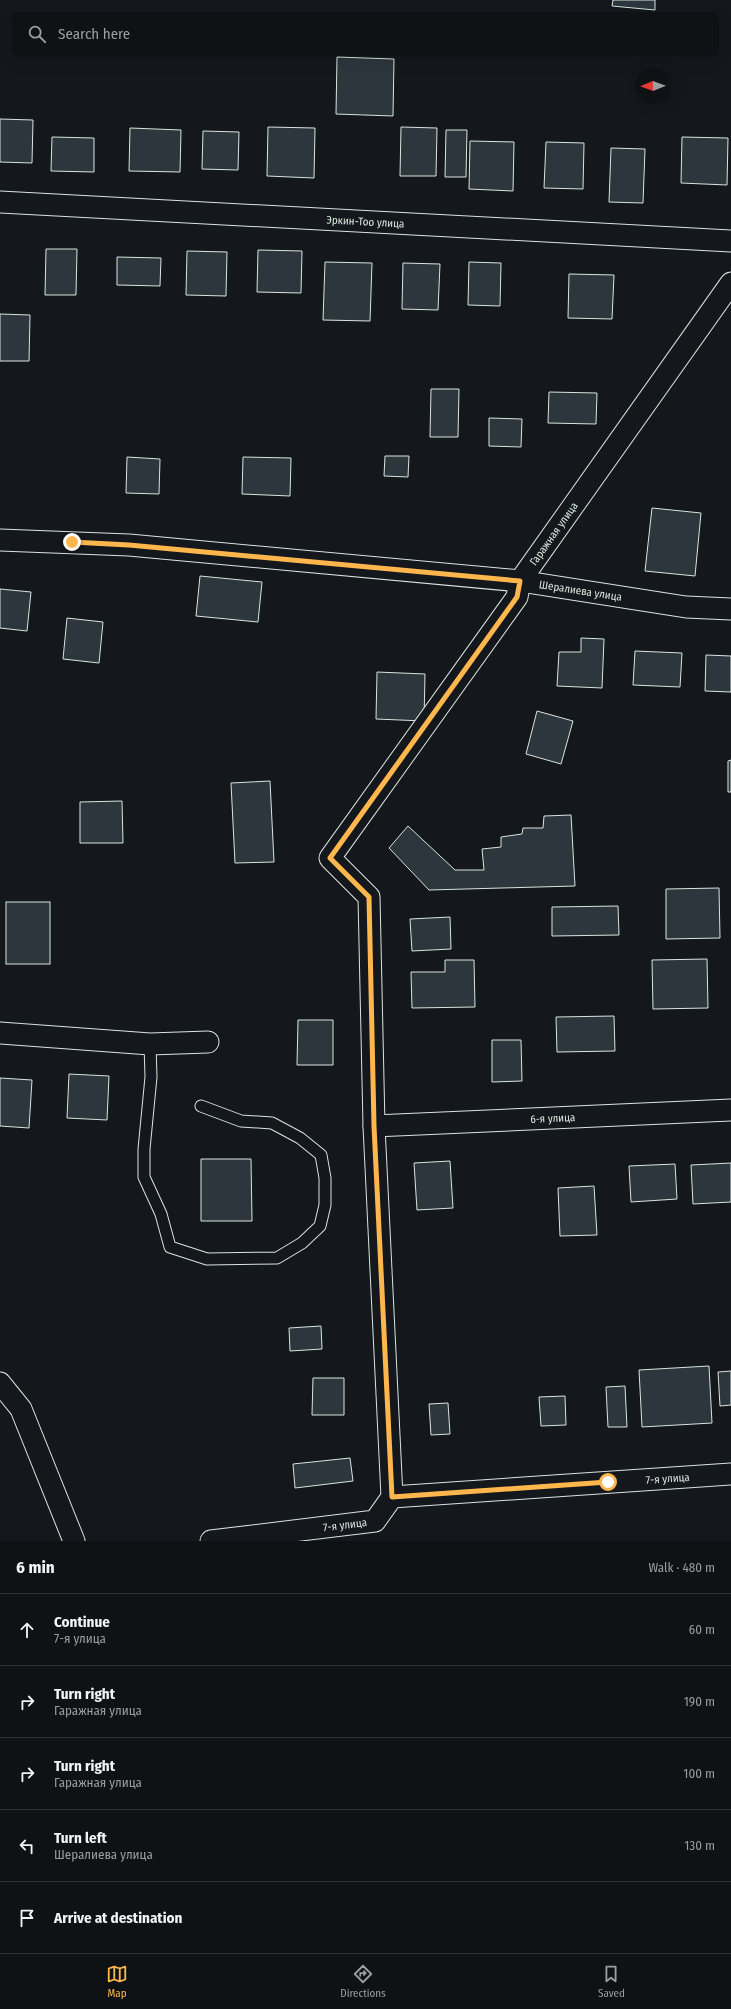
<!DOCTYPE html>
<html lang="en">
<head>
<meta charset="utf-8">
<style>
  :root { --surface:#0f1215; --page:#1d2022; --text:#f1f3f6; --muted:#9b9ea0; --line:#2f3234; --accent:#ffb74d }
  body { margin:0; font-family:"Fira Sans Condensed",sans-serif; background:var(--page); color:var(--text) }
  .compass { position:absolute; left:635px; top:68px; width:36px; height:36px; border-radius:50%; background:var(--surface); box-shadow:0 4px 16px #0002; rotate:269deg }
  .stop { position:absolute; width:12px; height:12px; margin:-9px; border:3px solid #ffb74d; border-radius:50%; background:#fff }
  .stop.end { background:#ffb74d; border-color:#fff; box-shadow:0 1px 4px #0008 }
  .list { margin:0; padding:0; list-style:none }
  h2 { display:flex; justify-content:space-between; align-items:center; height:52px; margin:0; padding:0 16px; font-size:17px }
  h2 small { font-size:13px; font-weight:400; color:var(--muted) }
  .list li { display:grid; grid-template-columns:26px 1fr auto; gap:12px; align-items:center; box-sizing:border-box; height:72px; padding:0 16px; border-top:1px solid var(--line) }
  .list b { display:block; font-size:15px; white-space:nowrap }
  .list p { margin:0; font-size:13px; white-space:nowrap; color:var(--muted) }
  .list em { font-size:13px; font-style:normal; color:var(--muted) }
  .icon { flex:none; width:22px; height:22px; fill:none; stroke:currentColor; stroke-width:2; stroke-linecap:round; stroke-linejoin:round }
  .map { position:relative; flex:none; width:731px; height:1541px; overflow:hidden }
  .search { position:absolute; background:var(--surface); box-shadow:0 4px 16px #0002; left:12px; right:12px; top:12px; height:44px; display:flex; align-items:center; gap:10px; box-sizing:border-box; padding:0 14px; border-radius:6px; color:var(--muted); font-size:15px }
  .sheet { height:412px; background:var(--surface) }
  nav { display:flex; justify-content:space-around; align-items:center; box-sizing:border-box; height:56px; border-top:1px solid var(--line); background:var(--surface); font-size:11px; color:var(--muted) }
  nav a { display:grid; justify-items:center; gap:2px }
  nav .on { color:var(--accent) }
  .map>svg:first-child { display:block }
  .building { fill:#2c363c; stroke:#d8e6dc }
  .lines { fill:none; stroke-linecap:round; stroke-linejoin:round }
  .lane-casing { stroke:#d8e6dc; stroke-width:13 }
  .street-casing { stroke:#d8e6dc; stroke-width:23 }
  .lane { stroke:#14181c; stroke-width:11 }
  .street { stroke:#14181c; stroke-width:21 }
  .route { stroke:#ffb74d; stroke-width:5 }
  .labels { text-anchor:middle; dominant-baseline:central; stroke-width:3; stroke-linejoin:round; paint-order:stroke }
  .street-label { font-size:11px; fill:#d8e6dc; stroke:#14181c }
</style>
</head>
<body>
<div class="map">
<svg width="731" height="1541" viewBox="0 0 731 1541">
  <rect width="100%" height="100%" fill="#14181c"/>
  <g class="building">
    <polygon points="613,0 655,0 655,10 612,6"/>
    <polygon points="337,57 394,59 393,116 336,114"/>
    <polygon points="0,119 33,120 32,163 0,162"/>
    <polygon points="268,127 315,128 314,178 267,176"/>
    <polygon points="401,127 437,128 436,176 400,176"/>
    <polygon points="130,128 181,130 180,172 129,171"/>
    <polygon points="446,130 467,130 466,177 445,177"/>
    <polygon points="203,131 239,132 238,170 202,169"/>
    <polygon points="52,137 94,138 94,172 51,171"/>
    <polygon points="682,137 728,138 727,185 681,183"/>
    <polygon points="470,141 514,142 513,191 469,189"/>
    <polygon points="546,142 584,143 583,189 544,188"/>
    <polygon points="611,148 645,149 643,203 609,202"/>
    <polygon points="46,249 77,249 76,295 45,295"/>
    <polygon points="258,250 302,251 301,293 257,292"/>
    <polygon points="187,251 227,252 226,296 186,295"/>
    <polygon points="117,257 161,258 160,286 117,285"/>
    <polygon points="325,262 372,263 370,321 323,320"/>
    <polygon points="469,262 501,263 500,306 468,305"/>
    <polygon points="403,263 440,264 438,310 402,309"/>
    <polygon points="569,274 614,275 612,319 568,318"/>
    <polygon points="0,314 30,315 29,361 0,361"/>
    <polygon points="431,389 459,389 458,437 430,437"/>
    <polygon points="549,392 597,393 596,424 548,423"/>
    <polygon points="489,418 522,419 521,447 489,446"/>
    <polygon points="385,456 409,456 408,477 384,476"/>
    <polygon points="127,457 160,459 159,494 126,493"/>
    <polygon points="243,457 291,458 290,496 242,494"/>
    <polygon points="652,508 701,513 695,576 645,571"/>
    <polygon points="200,576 262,582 258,622 196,616"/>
    <polygon points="0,589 31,592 27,631 0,628"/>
    <polygon points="67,618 103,622 99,663 63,659"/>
    <polygon points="581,638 604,639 602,688 557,686 559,652 581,652"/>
    <polygon points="635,651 682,653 680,687 633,685"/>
    <polygon points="706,655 731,656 731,692 705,691"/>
    <polygon points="377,672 425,674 424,721 376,719"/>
    <polygon points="537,711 573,721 561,764 526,754"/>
    <polygon points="731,760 731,792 728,792 728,761"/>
    <polygon points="270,781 274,862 235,863 231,783"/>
    <polygon points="122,801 123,843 80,843 80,802"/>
    <polygon points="571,815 575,886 429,890 389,848 408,826 455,870 484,870 482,849 501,847 501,837 522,834 523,828 543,828 544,816"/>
    <polygon points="719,888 720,938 666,939 666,889"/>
    <rect x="6" y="902" width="44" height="62"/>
    <polygon points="618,906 619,935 552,936 552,907"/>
    <polygon points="450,917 451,949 412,951 410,919"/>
    <polygon points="707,959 708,1008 653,1009 652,960"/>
    <polygon points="445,960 474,960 475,1007 412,1008 411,972 445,972"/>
    <polygon points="614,1016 615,1051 557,1052 556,1017"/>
    <polygon points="298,1020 333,1020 333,1065 297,1065"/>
    <polygon points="492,1040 521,1040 522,1081 492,1082"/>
    <polygon points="69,1074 109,1076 107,1120 67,1118"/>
    <polygon points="0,1078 32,1080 29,1128 0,1126"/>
    <polygon points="201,1159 251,1159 252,1221 201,1221"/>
    <polygon points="450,1161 453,1208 417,1210 414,1163"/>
    <polygon points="731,1163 731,1202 693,1204 691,1165"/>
    <polygon points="675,1164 677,1199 631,1202 629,1166"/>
    <polygon points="594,1186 597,1235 560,1236 558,1188"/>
    <polygon points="321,1326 322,1349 290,1351 289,1328"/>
    <polygon points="709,1366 712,1423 642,1427 639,1370"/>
    <polygon points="731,1371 731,1405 720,1406 718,1372"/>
    <polygon points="313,1378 344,1378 344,1415 312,1415"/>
    <polygon points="625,1386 627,1427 608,1427 606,1387"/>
    <polygon points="565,1396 566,1425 541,1426 539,1397"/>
    <polygon points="448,1403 450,1434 431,1435 429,1404"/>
    <polygon points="350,1458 353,1481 295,1488 293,1464"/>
  </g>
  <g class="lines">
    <g class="lane-casing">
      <polyline id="lane" points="150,1044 151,1077 144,1149 144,1177 161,1214 170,1247 207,1259 277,1258 302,1243 320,1226 325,1205 325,1178 321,1155 300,1138 272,1123 241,1121 201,1106"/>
    </g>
    <g class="street-casing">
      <g id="street">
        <path id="s1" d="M 0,202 L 731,241"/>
        <path id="s2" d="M 0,540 L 129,545 L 520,581 L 686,607 L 731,609"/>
        <polyline points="0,1033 150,1044 208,1042"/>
        <path id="s3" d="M 374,1126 L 731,1110"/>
        <polyline points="0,1383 21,1409 74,1541"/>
        <path id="s4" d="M 392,1497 L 374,1126 L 369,897 L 330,858 L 517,597 L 520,581 L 731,283"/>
        <path id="s5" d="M 211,1541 L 375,1521 L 392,1497 L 731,1474"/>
      </g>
    </g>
    <use href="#lane" class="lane"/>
    <use href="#street" class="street"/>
  </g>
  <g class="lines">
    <polyline class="route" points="72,542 129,545 520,581 517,597 330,858 369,897 374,1126 392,1497 608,1482"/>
  </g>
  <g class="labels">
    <g class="street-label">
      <text stroke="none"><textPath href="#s1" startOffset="366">Эркин-Тоо улица</textPath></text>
      <text stroke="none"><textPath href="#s4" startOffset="1051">Гаражная улица</textPath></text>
      <text stroke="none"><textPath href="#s2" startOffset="583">Шералиева улица</textPath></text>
      <text stroke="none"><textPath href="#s3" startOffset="179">6-я улица</textPath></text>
      <text stroke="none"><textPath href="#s5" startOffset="471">7-я улица</textPath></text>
      <text stroke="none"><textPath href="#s5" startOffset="135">7-я улица</textPath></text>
    </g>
  </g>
</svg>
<svg class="compass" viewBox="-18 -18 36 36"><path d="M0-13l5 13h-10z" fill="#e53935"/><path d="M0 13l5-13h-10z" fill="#9b9ea0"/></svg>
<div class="stop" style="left:608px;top:1482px"></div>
<div class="stop end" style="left:72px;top:542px"></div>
<div class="search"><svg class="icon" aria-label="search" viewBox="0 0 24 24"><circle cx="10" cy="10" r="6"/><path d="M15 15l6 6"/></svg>Search here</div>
</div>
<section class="sheet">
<h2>6 min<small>Walk · 480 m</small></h2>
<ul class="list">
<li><svg class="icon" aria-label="ahead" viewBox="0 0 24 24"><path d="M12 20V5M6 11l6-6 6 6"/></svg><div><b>Continue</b><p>7-я улица</p></div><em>60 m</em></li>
<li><svg class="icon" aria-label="right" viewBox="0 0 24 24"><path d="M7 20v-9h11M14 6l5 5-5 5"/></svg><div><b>Turn right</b><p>Гаражная улица</p></div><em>190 m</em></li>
<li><svg class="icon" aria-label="right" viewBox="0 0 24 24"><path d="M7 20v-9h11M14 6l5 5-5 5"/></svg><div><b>Turn right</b><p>Гаражная улица</p></div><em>100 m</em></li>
<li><svg class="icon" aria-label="left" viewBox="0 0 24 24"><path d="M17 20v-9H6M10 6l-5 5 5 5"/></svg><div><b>Turn left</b><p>Шералиева улица</p></div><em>130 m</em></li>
<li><svg class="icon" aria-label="arrive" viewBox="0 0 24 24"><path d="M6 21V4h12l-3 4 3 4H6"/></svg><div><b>Arrive at destination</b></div></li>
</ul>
</section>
<nav>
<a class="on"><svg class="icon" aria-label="map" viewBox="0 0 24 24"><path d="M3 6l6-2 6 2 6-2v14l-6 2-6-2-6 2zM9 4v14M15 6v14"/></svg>Map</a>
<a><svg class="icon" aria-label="directions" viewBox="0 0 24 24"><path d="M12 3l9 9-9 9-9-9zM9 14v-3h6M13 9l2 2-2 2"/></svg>Directions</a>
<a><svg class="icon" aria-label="saved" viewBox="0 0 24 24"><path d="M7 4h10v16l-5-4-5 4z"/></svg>Saved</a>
</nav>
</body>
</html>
